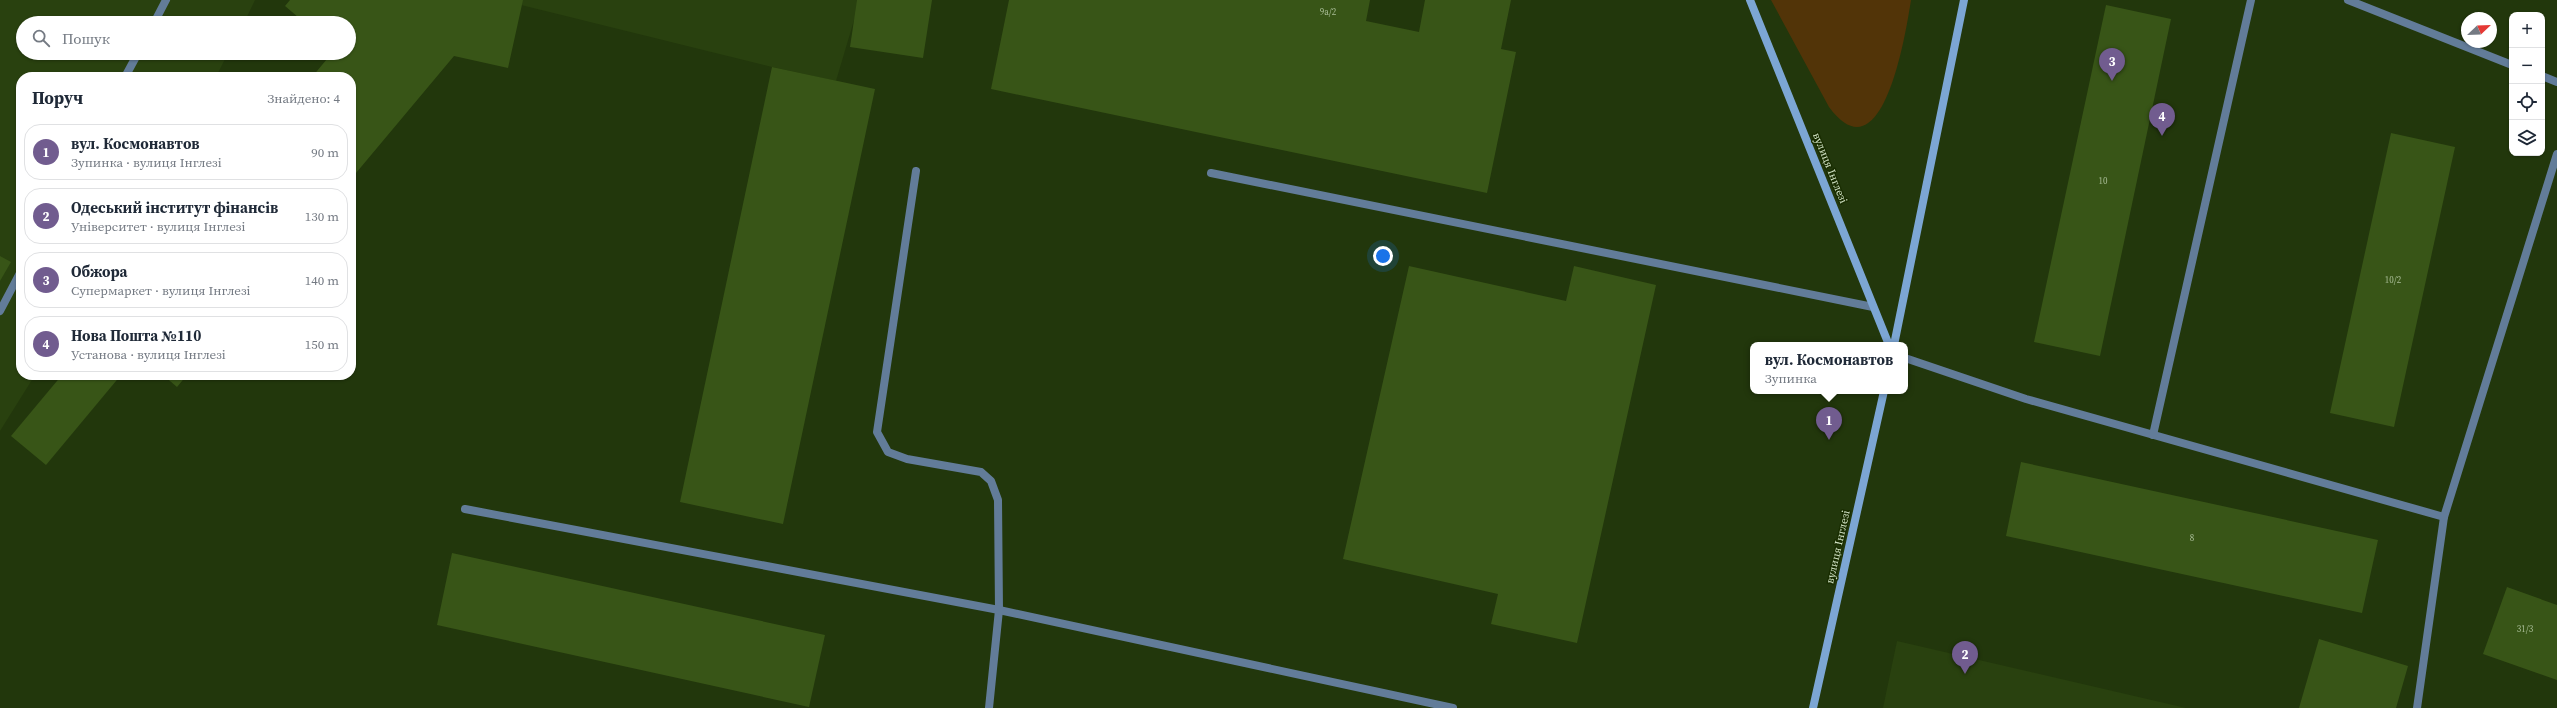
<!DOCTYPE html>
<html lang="uk">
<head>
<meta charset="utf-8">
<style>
  :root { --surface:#fff; --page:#f2f2f3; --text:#1f2937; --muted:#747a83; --line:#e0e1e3; --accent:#715c8f }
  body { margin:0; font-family:"Source Serif 4",serif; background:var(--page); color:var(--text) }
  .controls { position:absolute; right:12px; top:12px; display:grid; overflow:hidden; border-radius:8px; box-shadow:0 1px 3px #0004 }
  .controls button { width:36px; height:36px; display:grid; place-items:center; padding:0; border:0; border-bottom:1px solid var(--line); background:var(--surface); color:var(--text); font:20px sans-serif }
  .compass { position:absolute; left:2461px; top:12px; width:36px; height:36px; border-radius:50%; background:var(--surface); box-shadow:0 1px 3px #0004; rotate:67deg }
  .you { position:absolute; left:1383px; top:256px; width:14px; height:14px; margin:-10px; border:3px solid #fff; border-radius:50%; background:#1a73e8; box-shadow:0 0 0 6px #1a73e833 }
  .badge { display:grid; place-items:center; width:26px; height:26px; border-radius:50%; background:var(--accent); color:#fff; font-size:13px; font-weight:700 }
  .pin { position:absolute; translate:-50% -33px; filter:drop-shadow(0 1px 2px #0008) }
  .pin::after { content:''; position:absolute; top:21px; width:14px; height:12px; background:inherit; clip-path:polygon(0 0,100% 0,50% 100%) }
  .popup { position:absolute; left:1750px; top:342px; width:158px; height:52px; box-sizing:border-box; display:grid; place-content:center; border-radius:8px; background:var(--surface); filter:drop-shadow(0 1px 3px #0005); font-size:13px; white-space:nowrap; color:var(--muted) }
  .popup b { font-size:15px; color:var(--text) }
  .popup::after { content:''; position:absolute; left:50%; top:100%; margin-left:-8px; border:8px solid transparent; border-top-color:var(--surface) }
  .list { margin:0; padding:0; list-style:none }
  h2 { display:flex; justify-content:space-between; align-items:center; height:52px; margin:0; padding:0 16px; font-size:17px }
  h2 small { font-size:13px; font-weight:400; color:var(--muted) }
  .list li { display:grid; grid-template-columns:26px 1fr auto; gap:12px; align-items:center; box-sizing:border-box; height:56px; margin:0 8px 8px; padding:0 8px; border:1px solid var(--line); border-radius:16px }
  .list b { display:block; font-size:15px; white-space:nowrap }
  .list p { margin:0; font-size:13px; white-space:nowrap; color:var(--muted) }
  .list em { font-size:13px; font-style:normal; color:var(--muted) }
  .icon { flex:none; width:22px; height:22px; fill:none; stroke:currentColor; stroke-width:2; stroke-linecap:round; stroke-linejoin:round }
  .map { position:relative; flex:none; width:2557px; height:708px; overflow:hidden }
  .search { position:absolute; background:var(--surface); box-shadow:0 1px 3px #0004; left:16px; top:16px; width:340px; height:44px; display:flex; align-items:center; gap:10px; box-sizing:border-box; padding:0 14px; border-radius:22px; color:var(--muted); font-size:15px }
  .panel { position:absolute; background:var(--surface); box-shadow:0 1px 3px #0004; left:16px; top:72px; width:340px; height:308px; border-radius:16px }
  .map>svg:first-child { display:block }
  .built { fill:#29410f }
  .green { fill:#523408 }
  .building { fill:#385517 }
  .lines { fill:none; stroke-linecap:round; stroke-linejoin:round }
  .service { stroke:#627c99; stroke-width:8 }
  .secondary { stroke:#7ca6d4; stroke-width:8 }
  .labels { text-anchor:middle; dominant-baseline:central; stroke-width:3; stroke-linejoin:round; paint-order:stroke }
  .number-label { font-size:9px; fill:#aabe98 }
  .street-label { font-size:11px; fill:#d0e1c3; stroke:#192d01 }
</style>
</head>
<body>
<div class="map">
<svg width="2557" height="708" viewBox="0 0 2557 708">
  <rect width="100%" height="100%" fill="#22370c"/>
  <g class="built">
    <polygon points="0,0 255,0 244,23 23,23 23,53 228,53 216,77 21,77 21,375 35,375 0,431"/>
    <polygon points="501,0 860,0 836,81 772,67"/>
    <polygon points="1897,641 2186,708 1883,708"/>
  </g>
  <path class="green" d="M 1771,0 L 1911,0 C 1906,32 1883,180 1829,107 Z"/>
  <g class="building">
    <polygon points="290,0 523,0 508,68 454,56 351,179 351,77 312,77 332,53 349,53 349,23 305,23 285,6"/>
    <polygon points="857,0 932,0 923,58 850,47"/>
    <polygon points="1009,0 1370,0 1366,21 1419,32 1425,0 1511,0 1501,49 1516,52 1487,193 991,89"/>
    <polygon points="2106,5 2171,19 2100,356 2034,342"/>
    <polygon points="772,67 875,89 783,524 680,502"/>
    <polygon points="2391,133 2455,147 2394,427 2330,413"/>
    <polygon points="0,256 11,262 0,281"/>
    <polygon points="1409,266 1566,301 1574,266 1656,285 1577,643 1491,624 1498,594 1343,559"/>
    <polygon points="62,375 121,375 46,465 11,436"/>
    <polygon points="163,375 187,375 177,387"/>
    <polygon points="2021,462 2378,540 2362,613 2006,536"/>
    <polygon points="452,553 825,635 809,707 437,625"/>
    <polygon points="2507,587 2557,605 2557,680 2483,654"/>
    <polygon points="2319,639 2408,666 2396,708 2299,708"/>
  </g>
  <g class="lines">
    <g class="service">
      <polyline points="2348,0 2512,65"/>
      <polyline points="154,23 166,0"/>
      <polyline points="2542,76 2557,82"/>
      <polyline points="125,77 138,53"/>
      <polyline points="916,171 877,432 888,452 907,459 981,472 991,481 998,500 999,610 989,708"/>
      <polyline points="1211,173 1873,307"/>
      <polyline points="0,311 21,271"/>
      <polyline points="1905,358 2026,399 2444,517"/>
      <polyline points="2153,435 2251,0"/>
      <polyline points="465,509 999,610 1453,708"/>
      <polyline points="2417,708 2444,517 2557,154"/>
    </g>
    <g class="secondary">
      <polyline points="1750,0 1889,345"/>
      <polyline points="1894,345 1964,0"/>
      <polyline points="1813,708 1884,391"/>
    </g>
  </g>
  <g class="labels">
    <g class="number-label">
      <text x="1328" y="12">9а/2</text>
      <text x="2103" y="181">10</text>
      <text x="2393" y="280">10/2</text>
      <text x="2192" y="538">8</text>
      <text x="2525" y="629">31/3</text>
    </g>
    <g class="street-label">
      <text transform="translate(1830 168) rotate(68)">вулиця Інглезі</text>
      <text transform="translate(1838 547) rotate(-77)">вулиця Інглезі</text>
    </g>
  </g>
</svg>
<div class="controls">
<button>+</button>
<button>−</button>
<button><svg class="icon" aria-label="locate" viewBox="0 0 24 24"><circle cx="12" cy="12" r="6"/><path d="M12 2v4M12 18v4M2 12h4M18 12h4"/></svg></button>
<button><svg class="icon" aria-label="layers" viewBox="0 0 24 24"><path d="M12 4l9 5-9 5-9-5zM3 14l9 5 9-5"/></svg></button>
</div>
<svg class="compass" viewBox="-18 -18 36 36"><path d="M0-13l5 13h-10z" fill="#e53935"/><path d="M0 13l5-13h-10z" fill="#747a83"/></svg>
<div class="you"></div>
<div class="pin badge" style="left:1829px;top:440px">1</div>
<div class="popup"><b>вул. Космонавтов</b>Зупинка</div>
<div class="pin badge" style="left:1965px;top:674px">2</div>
<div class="pin badge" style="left:2112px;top:81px">3</div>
<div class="pin badge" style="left:2162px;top:136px">4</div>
<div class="search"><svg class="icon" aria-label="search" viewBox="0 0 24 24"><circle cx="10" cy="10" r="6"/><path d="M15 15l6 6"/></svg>Пошук</div>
<section class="panel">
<h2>Поруч<small>Знайдено: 4</small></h2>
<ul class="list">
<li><span class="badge">1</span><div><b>вул. Космонавтов</b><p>Зупинка · вулиця Інглезі</p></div><em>90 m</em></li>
<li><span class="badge">2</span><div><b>Одеський інститут фінансів</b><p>Університет · вулиця Інглезі</p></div><em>130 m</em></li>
<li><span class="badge">3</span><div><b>Обжора</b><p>Супермаркет · вулиця Інглезі</p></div><em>140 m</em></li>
<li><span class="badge">4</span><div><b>Нова Пошта №110</b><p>Установа · вулиця Інглезі</p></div><em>150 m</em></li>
</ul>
</section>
</div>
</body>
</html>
